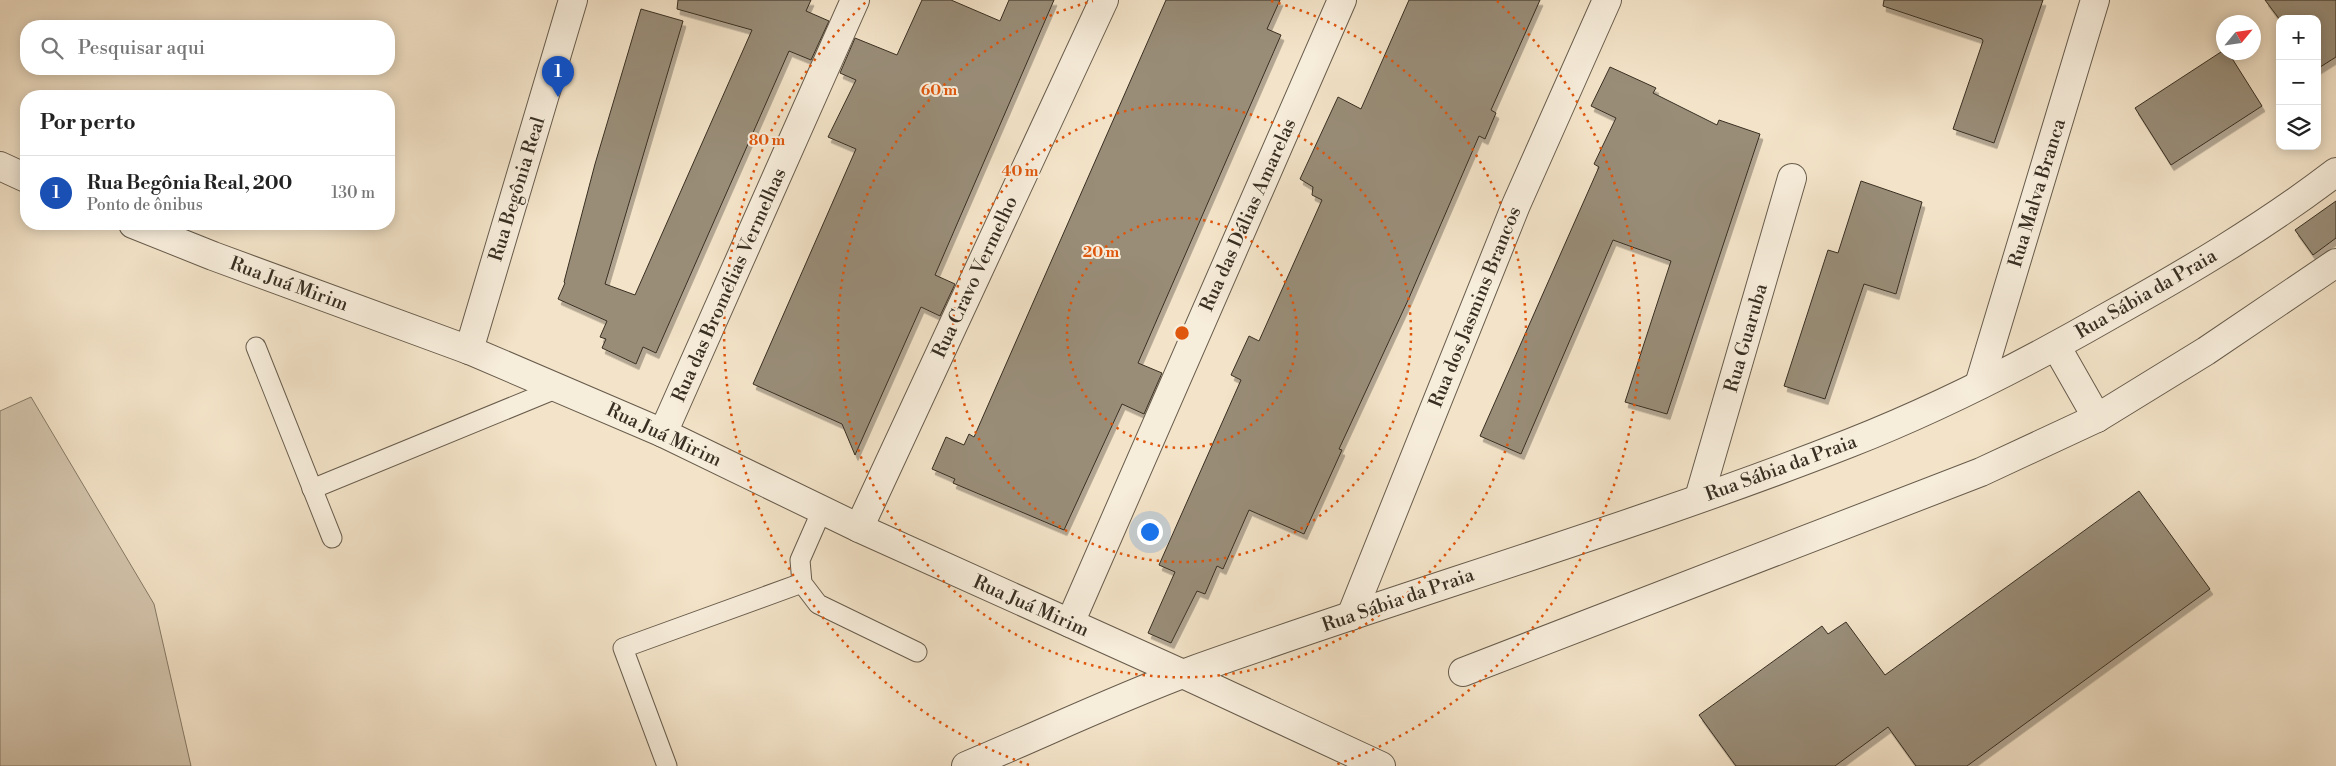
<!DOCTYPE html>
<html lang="pt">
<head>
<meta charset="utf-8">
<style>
  :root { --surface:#fff; --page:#f6f6f6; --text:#222; --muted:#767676; --line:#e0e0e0; --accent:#0f766e }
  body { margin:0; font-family:"Libre Bodoni",serif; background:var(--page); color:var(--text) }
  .controls { position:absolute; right:15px; top:15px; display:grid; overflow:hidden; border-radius:10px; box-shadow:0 2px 12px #0003 }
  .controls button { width:45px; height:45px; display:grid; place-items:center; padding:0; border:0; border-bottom:1px solid var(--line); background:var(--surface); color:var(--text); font:25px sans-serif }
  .compass { position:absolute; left:2216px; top:15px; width:45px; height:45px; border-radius:50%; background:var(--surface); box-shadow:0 2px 12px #0003; rotate:61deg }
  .you { position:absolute; left:1149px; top:531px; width:18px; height:18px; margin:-12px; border:4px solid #fff; border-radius:50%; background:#1a73e8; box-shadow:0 0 0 8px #1a73e833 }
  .badge { display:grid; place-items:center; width:32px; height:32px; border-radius:50%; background:var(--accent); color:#fff; font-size:16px; font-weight:700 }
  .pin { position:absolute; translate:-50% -41px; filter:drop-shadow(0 1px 2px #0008) }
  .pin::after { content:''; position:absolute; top:26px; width:18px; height:15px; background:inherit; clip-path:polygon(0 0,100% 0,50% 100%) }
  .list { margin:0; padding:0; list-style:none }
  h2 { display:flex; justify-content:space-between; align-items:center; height:65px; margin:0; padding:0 20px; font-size:21px }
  h2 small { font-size:16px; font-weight:400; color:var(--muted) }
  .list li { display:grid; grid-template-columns:32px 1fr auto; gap:15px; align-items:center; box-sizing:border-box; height:75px; padding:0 20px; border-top:1px solid var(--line) }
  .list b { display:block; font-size:19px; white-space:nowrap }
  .list p { margin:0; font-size:16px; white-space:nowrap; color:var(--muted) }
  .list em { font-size:16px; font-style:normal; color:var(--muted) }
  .icon { flex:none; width:28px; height:28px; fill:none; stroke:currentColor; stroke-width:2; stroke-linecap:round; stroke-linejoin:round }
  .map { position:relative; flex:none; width:2336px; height:766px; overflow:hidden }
  .search { position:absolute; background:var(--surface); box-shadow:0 2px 12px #0003; left:20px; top:20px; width:375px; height:55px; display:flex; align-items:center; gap:12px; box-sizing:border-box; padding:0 18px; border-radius:20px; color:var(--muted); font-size:19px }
  .panel { position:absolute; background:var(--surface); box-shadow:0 2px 12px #0003; left:20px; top:90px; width:375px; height:140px; border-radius:20px }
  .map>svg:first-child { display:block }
  .green { fill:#d3c4ac; stroke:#867a67 }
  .building { fill:#998d78; stroke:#382f22; filter:url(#shadow) }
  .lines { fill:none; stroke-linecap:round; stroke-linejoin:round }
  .service-casing { stroke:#675c4c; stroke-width:21 }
  .minor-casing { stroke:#675c4c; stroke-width:30 }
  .service { stroke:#f7eddb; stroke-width:19 }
  .minor { stroke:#f7eddb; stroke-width:28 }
  .ring { fill:none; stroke:#df570d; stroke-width:2.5; stroke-dasharray:2.5 5 }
  .labels { text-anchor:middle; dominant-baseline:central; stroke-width:4; stroke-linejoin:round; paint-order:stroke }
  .street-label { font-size:19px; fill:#382f22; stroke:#f7eddb }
  .centre { fill:#df570d; stroke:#f7eddb; stroke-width:2.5 }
  .ring-label { font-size:15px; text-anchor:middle; font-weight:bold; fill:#df570d; stroke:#f7eddb; stroke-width:4; stroke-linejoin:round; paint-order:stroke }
</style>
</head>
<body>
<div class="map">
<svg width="2336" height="766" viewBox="0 0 2336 766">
  <defs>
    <filter id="shadow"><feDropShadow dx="3" dy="5.5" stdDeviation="0" flood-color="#0004"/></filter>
  </defs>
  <rect width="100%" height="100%" fill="#f3e3c8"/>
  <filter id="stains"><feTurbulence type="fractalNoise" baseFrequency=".004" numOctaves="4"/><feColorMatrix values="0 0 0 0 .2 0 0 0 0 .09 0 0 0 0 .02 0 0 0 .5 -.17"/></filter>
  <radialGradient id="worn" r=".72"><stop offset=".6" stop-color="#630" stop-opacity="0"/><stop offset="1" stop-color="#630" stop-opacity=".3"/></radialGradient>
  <polygon class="green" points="31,397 154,604 191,766 0,766 0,411"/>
  <g class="building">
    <polygon points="678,0 811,0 806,11 829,21 811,60 789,51 656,353 643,347 636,364 602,348 606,339 600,337 607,321 558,299 565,283 564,282 595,164 641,9 683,21 605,284 635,295 752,30 677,9"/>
    <polygon points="922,0 951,0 1000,21 1009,0 1054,0 935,275 955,284 940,316 921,307 855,455 842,424 753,384 856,149 828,137 856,80 840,73 855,38 897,55"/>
    <polygon points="1166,0 1280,0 1267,29 1281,35 1138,363 1162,373 1144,414 1122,404 1064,530 953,483 955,479 932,469 946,437 964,445 969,434 974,437"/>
    <polygon points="1409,0 1540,0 1491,110 1496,113 1485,139 1479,136 1409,298 1339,449 1342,450 1304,534 1249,510 1223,569 1217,566 1205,594 1197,591 1171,643 1148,633 1175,572 1159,565 1241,380 1231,375 1249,336 1259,341 1322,200 1312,195 1313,187 1300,179 1338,97 1361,109"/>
    <polygon points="1884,0 2043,0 1994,143 1953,129 1983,41 1982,39 1883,6"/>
    <polygon points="2265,0 2336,0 2336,57 2317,69 2317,19 2280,20"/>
    <polygon points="2224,50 2224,52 2228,52 2262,106 2171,165 2135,108"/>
    <polygon points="1610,67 1656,88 1653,93 1717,125 1719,120 1760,134 1667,414 1625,402 1671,261 1613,240 1521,454 1480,436 1599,167 1594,164 1616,118 1591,106"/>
    <polygon points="1861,181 1922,202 1896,294 1864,284 1825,399 1784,386 1828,250 1838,253"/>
    <polygon points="2336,201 2336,238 2313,255 2295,230"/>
    <polygon points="2139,491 2210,589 1967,766 1916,766 1888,727 1835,766 1736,766 1699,715 1822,626 1828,634 1846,622 1885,675"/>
  </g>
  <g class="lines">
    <g class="service-casing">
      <g id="service">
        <polyline points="256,347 332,538"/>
        <polyline points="312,489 558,388"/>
        <polyline points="822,510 800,560 802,583 818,604 917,652"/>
        <polyline points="667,766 623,648 802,583"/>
      </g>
    </g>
    <g class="minor-casing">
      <g id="minor">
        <polyline points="0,166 26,178"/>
        <polyline points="133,224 213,256 469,350 663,433 859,528 1183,674 1381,766"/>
        <polyline points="2056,346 2097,418"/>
        <polyline points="469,350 573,0"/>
        <polyline points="1979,385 2095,0"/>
        <polyline points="663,433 855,0"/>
        <polyline points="1699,498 1792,178"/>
        <polyline points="859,528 1104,0"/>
        <polyline points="1351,616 1516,205 1607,0"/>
        <polyline points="1070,623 1342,0"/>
        <polyline points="1463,672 1981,472 2097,418 2206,351 2336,263"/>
        <path d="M 966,766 C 1040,735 1113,700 1188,672 C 1408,593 1633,528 1850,443 C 1939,408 2025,364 2107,317 C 2186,273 2264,227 2336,172"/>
      </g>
    </g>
    <use href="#service" class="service"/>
    <use href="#minor" class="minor"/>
  </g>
  <g class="ring">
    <circle cx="1182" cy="333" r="115"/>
    <circle cx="1182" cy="333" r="229"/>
    <path d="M1271 1A344 344 0 1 1 1093 1"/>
    <path d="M1029 765A458 458 0 0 1 867 1M1497 1A458 458 0 0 1 1335 765"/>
  </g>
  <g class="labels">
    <g class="street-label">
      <text transform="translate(517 189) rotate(-73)">Rua Begônia Real</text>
      <text transform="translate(2037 193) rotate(-73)">Rua Malva Branca</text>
      <text transform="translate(1248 215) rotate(-66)">Rua das Dálias Amarelas</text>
      <text transform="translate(975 277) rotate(-65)">Rua Cravo Vermelho</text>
      <text transform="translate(289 284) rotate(20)">Rua Juá Mirim</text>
      <text transform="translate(729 285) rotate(-66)">Rua das Bromélias Vermelhas</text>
      <text transform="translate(2146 294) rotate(-30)">Rua Sábia da Praia</text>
      <text transform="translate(1475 307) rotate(-68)">Rua dos Jasmins Brancos</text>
      <text transform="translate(1746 338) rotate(-74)">Rua Guaruba</text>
      <text transform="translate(664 435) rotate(25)">Rua Juá Mirim</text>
      <text transform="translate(1781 468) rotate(-20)">Rua Sábia da Praia</text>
      <text transform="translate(1398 600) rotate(-19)">Rua Sábia da Praia</text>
      <text transform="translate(1031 606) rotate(24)">Rua Juá Mirim</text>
    </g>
  </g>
  <circle cx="1182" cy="333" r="8" class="centre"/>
  <g class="ring-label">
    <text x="939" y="95">60 m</text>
    <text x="767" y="145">80 m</text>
    <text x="1020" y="176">40 m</text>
    <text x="1101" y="257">20 m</text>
  </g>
  <rect width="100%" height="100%" filter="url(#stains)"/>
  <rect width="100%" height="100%" fill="url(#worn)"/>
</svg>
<div class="controls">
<button>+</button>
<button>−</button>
<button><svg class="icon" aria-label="layers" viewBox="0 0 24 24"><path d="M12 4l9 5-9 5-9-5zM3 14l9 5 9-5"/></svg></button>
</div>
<svg class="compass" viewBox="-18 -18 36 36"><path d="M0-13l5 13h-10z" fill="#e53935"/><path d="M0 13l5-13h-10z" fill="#767676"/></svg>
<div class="you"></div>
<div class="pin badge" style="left:558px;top:97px;background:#1a4fb4">1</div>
<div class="search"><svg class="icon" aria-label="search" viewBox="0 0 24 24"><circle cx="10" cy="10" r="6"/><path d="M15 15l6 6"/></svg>Pesquisar aqui</div>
<section class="panel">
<h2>Por perto<small></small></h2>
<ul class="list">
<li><span class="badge" style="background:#1a4fb4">1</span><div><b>Rua Begônia Real, 200</b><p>Ponto de ônibus</p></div><em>130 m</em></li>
</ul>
</section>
</div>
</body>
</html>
